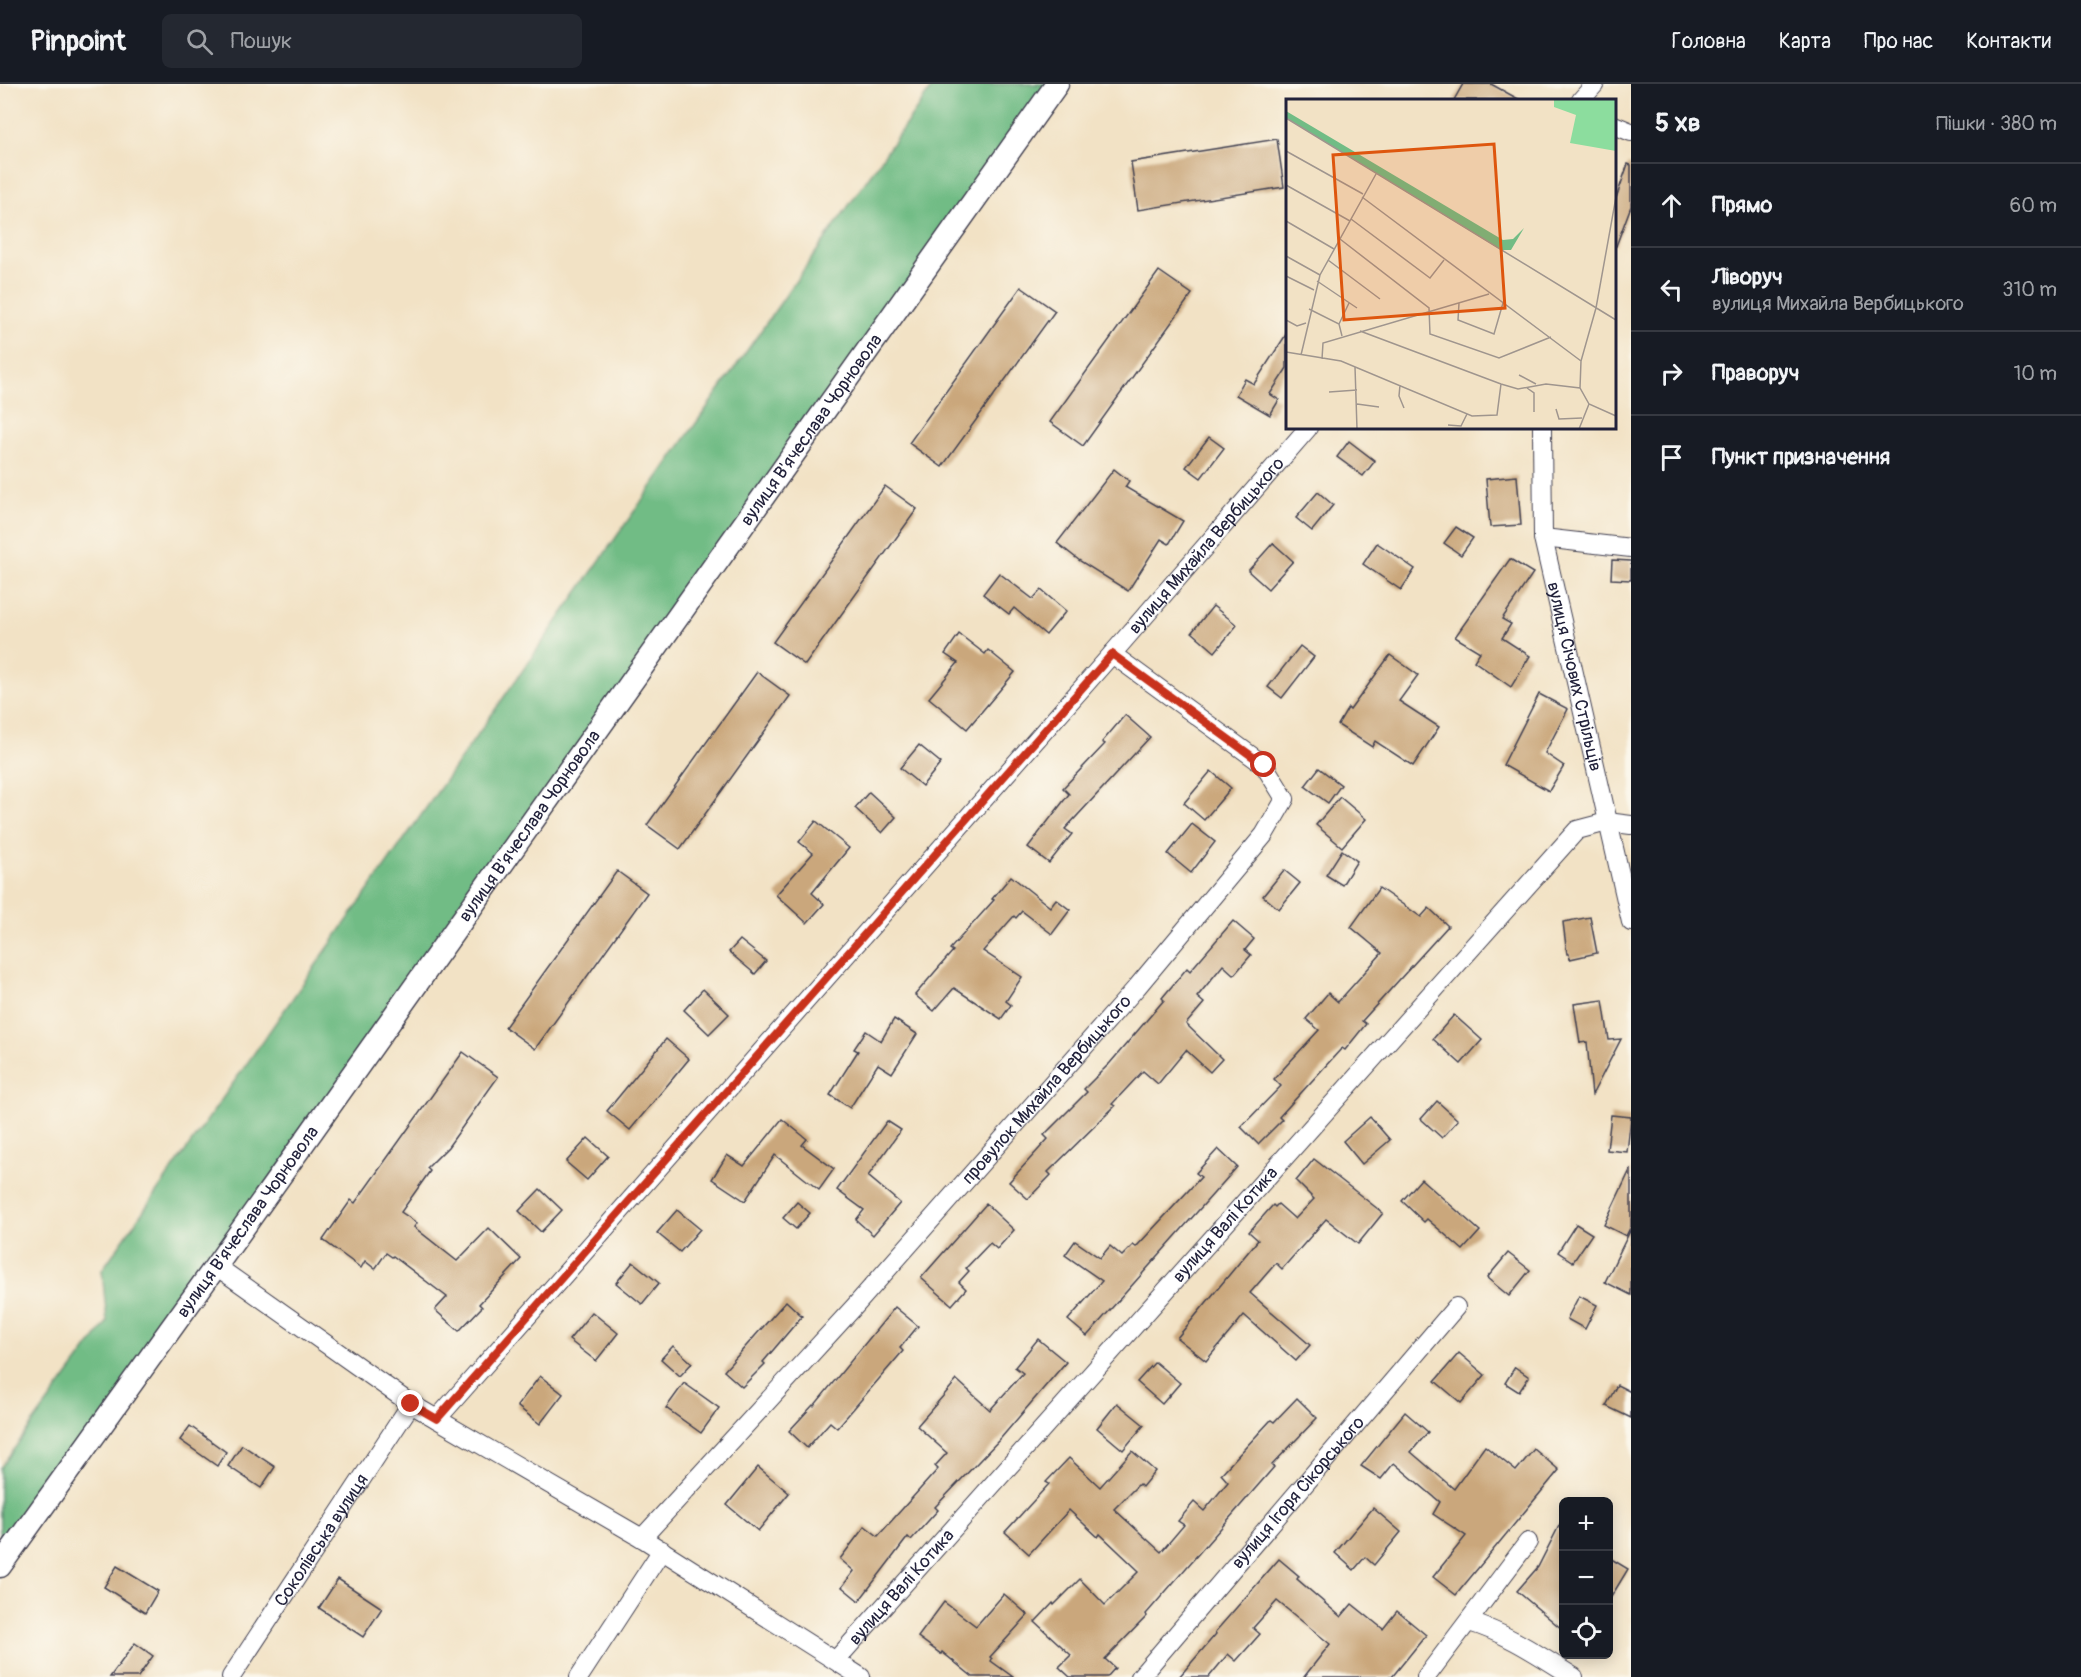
<!DOCTYPE html>
<html lang="uk">
<head>
<meta charset="utf-8">
<style>
  :root { --surface:#171b24; --page:#242831; --text:#f1f3f6; --muted:#9ea1a6; --line:#363941 }
  body { margin:0; font-family:Pangolin,sans-serif; background:var(--page); color:var(--text) }
  .controls { position:absolute; right:18px; bottom:18px; display:grid; overflow:hidden; border-radius:9px; box-shadow:0 3px 15px #0003 }
  .controls button { width:54px; height:54px; display:grid; place-items:center; padding:0; border:0; border-bottom:2px solid var(--line); background:var(--surface); color:var(--text); font:30px sans-serif }
  .stop { position:absolute; width:18px; height:18px; margin:-14px; border:4px solid #c8321e; border-radius:50%; background:#fff }
  .stop.end { background:#c8321e; border-color:#fff; box-shadow:0 2px 6px #0008 }
  .list { margin:0; padding:0; list-style:none }
  h2 { display:flex; justify-content:space-between; align-items:center; height:78px; margin:0; padding:0 24px; font-size:26px }
  h2 small { font-size:20px; font-weight:400; color:var(--muted) }
  .list li { display:grid; grid-template-columns:39px 1fr auto; gap:18px; align-items:center; box-sizing:border-box; height:84px; padding:0 24px; border-top:2px solid var(--line) }
  .list b { display:block; font-size:22px; white-space:nowrap }
  .list p { margin:0; font-size:20px; white-space:nowrap; color:var(--muted) }
  .list em { font-size:20px; font-style:normal; color:var(--muted) }
  .icon { flex:none; width:33px; height:33px; fill:none; stroke:currentColor; stroke-width:2; stroke-linecap:round; stroke-linejoin:round }
  .map { position:relative; flex:none; width:1631px; height:1593px; overflow:hidden }
  header { display:flex; align-items:center; gap:36px; box-sizing:border-box; height:84px; padding:0 30px; background:var(--surface); border-bottom:2px solid var(--line) }
  header strong { font-size:28px }
  nav { display:flex; gap:33px; margin-inline-start:auto; font-size:21px }
  .search { width:420px; height:54px; background:var(--page); display:flex; align-items:center; gap:15px; box-sizing:border-box; padding:0 21px; border-radius:9px; color:var(--muted); font-size:22px }
  main { display:flex }
  aside { flex:1; background:var(--surface) }
  .map>svg:first-child { display:block }
  .forest { fill:#71bc85; stroke:#4a6f60; stroke-width:1.5 }
  .building { fill:#caa77b }
  .lines { fill:none; stroke-linecap:round; stroke-linejoin:round }
  .minor-casing { stroke:#413f50; stroke-width:20 }
  .tertiary-casing { stroke:#413f50; stroke-width:25 }
  .minor { stroke:#fff; stroke-width:18 }
  .tertiary { stroke:#fff; stroke-width:22 }
  .route { stroke:#c8321e; stroke-width:8 }
  .labels { text-anchor:middle; dominant-baseline:central; stroke-width:6; stroke-linejoin:round; paint-order:stroke }
  .street-label { font-size:18px; fill:#22223b; stroke:#fbf7ec }
  .inset-road { fill:none; stroke:#9f958e; stroke-width:1.5 }
  .view { fill:#de560e; fill-opacity:0.15; stroke:#de560e; stroke-width:3 }
  .inset-edge { fill:none; stroke:#22223b; stroke-width:3 }
</style>
</head>
<body>
<header>
<strong>Pinpoint</strong>
<div class="search"><svg class="icon" aria-label="search" viewBox="0 0 24 24"><circle cx="10" cy="10" r="6"/><path d="M15 15l6 6"/></svg>Пошук</div>
<nav><a>Головна</a><a>Карта</a><a>Про нас</a><a>Контакти</a></nav>
</header>
<main>
<div class="map">
<svg width="1631" height="1593" viewBox="0 0 1631 1593">
  <rect width="100%" height="100%" fill="#fbf7ec"/>
  <filter id="ink" filterUnits="userSpaceOnUse"><feTurbulence type="fractalNoise" baseFrequency=".0167" numOctaves="2"/><feDisplacementMap in="SourceGraphic" scale="12" xChannelSelector="R" yChannelSelector="G"/><feConvolveMatrix kernelMatrix="1 2 1 2 8 2 1 2 1" color-interpolation-filters="sRGB"/></filter>
  <filter id="wash" filterUnits="userSpaceOnUse"><feTurbulence type="fractalNoise" baseFrequency=".008" numOctaves="4" result="noise"/><feDisplacementMap in="SourceGraphic" scale="24" xChannelSelector="R" yChannelSelector="G"/><feGaussianBlur stdDeviation="1.35" result="paint"/><feColorMatrix in="noise" values="0 0 0 0 0 0 0 0 0 0 0 0 0 0 0 0 0 1.4 0 .05"/><feComposite in="paint" operator="in"/></filter>
  <g filter="url(#wash)">
    <rect width="100%" height="100%" fill="#f2e2c5"/>
    <polygon class="forest" points="934,0 1056,0 0,1480 0,1384 107,1238 102,1186"/>
    <g id="blocks">
      <g class="building">
        <polygon points="1463,0 1491,0 1520,16 1454,16"/>
        <polygon points="1277,55 1284,103 1138,126 1131,78"/>
        <polygon points="1628,80 1631,81 1631,122 1616,162 1614,161 1614,120"/>
        <polygon points="1159,187 1192,210 1083,362 1050,338"/>
        <polygon points="1021,203 1055,227 942,383 909,359"/>
        <polygon points="1287,249 1287,284 1270,310 1279,316 1270,331 1236,311 1245,295 1254,300"/>
        <polygon points="1209,353 1224,364 1201,394 1186,383"/>
        <polygon points="1349,357 1375,377 1363,392 1337,373"/>
        <polygon points="1114,385 1129,397 1125,403 1183,437 1169,460 1161,455 1128,507 1080,477 1057,459"/>
        <polygon points="1517,392 1521,441 1490,443 1486,395"/>
        <polygon points="885,402 917,425 805,581 773,558"/>
        <polygon points="1318,408 1333,421 1312,447 1296,434"/>
        <polygon points="1456,443 1473,454 1461,471 1444,459"/>
        <polygon points="1273,459 1293,477 1268,505 1248,487"/>
        <polygon points="1377,459 1415,485 1401,506 1363,480"/>
        <polygon points="1510,475 1533,489 1502,535 1511,540 1502,554 1530,572 1511,603 1474,577 1480,568 1455,553"/>
        <polygon points="1612,476 1631,477 1631,496 1611,495"/>
        <polygon points="999,489 1033,515 1041,506 1066,527 1046,551 1014,524 1009,530 983,510"/>
        <polygon points="1213,522 1237,541 1215,568 1192,548"/>
        <polygon points="959,550 985,570 988,566 1015,588 967,645 929,614 958,579 945,570"/>
        <polygon points="1300,562 1314,573 1282,614 1268,603"/>
        <polygon points="1390,571 1418,591 1399,617 1439,643 1413,682 1375,657 1372,663 1338,641 1348,624 1350,626"/>
        <polygon points="757,588 790,612 680,765 647,741"/>
        <polygon points="1539,610 1568,625 1545,669 1564,682 1549,707 1503,681"/>
        <polygon points="1125,631 1150,653 1065,745 1072,750 1049,779 1028,763 1069,710 1063,704 1105,660 1102,658"/>
        <polygon points="919,661 941,679 922,702 900,684"/>
        <polygon points="1319,684 1341,701 1328,719 1305,702"/>
        <polygon points="1211,687 1231,704 1204,736 1184,719"/>
        <polygon points="869,708 896,733 882,749 855,724"/>
        <polygon points="1340,713 1366,735 1342,763 1316,741"/>
        <polygon points="816,737 849,764 812,809 824,820 807,839 776,811 813,769 799,758"/>
        <polygon points="1192,740 1215,758 1191,789 1168,770"/>
        <polygon points="1342,766 1357,777 1342,801 1326,791"/>
        <polygon points="1284,786 1300,799 1279,825 1263,812"/>
        <polygon points="617,787 647,809 535,965 505,943"/>
        <polygon points="1011,792 1050,823 1056,815 1070,826 1052,850 1022,827 1016,834 1014,832 983,867 1022,893 1006,917 1011,921 1001,935 954,904 934,927 915,911 953,867 950,865 994,816 992,815"/>
        <polygon points="1379,804 1421,833 1429,824 1448,842 1362,937 1366,940 1345,966 1342,964 1279,1033 1282,1036 1258,1060 1241,1043 1281,1002 1274,995 1319,946 1306,935 1328,909 1338,918 1382,869 1351,843"/>
        <polygon points="1590,833 1597,869 1570,875 1569,870 1567,870 1563,838"/>
        <polygon points="1233,837 1254,855 1245,866 1251,871 1234,891 1223,881 1197,913 1204,919 1186,940 1222,975 1210,988 1186,966 1158,1000 1143,987 1112,1020 1115,1022 1048,1088 1051,1091 1028,1115 1009,1098 1048,1055 1044,1051 1087,1008 1084,1005 1110,979 1164,916 1162,914 1187,884 1190,887"/>
        <polygon points="740,856 766,877 755,890 729,868"/>
        <polygon points="703,905 729,930 709,950 684,926"/>
        <polygon points="1603,916 1609,956 1621,955 1592,1011 1587,958 1580,959 1574,920"/>
        <polygon points="1454,931 1482,956 1461,980 1433,955"/>
        <polygon points="894,935 917,950 892,989 878,980 850,1024 830,1011 858,967 854,965 866,947 881,957"/>
        <polygon points="666,955 689,975 630,1046 607,1027"/>
        <polygon points="463,968 498,993 448,1063 427,1084 430,1087 401,1128 417,1139 414,1143 457,1177 489,1144 521,1175 479,1220 482,1223 459,1247 435,1226 447,1213 393,1172 392,1173 386,1169 375,1185 365,1177 361,1184 323,1156 351,1116 355,1119"/>
        <polygon points="1437,1017 1458,1036 1442,1054 1421,1035"/>
        <polygon points="1611,1031 1631,1033 1627,1068 1607,1066"/>
        <polygon points="1370,1033 1390,1056 1362,1080 1343,1057"/>
        <polygon points="782,1035 807,1055 802,1061 834,1085 819,1106 775,1071 745,1117 712,1095 727,1071 744,1082"/>
        <polygon points="887,1037 901,1046 868,1092 900,1119 873,1151 856,1136 864,1126 837,1106"/>
        <polygon points="588,1054 608,1072 587,1096 566,1078"/>
        <polygon points="1218,1065 1237,1083 1087,1252 1068,1236 1102,1197 1065,1171 1075,1157 1100,1174 1110,1162 1122,1172 1133,1161 1136,1163 1201,1093 1196,1089"/>
        <polygon points="1314,1075 1383,1129 1358,1160 1326,1135 1282,1185 1276,1179 1250,1209 1310,1261 1296,1277 1244,1231 1206,1277 1177,1254 1258,1156 1249,1148 1273,1121 1275,1123 1278,1120 1295,1135 1314,1115 1296,1097"/>
        <polygon points="1631,1084 1631,1142 1626,1152 1604,1141"/>
        <polygon points="1421,1095 1480,1147 1463,1166 1427,1135 1424,1138 1402,1117"/>
        <polygon points="540,1105 562,1126 541,1148 519,1127"/>
        <polygon points="797,1118 810,1129 796,1145 783,1134"/>
        <polygon points="986,1120 1014,1146 997,1165 990,1159 966,1184 969,1187 959,1198 966,1205 952,1221 921,1194"/>
        <polygon points="677,1126 700,1145 680,1168 657,1149"/>
        <polygon points="1576,1140 1592,1150 1573,1178 1558,1168"/>
        <polygon points="1631,1145 1631,1211 1605,1198"/>
        <polygon points="1508,1169 1530,1186 1509,1212 1487,1194"/>
        <polygon points="633,1178 659,1199 642,1220 616,1199"/>
        <polygon points="1579,1212 1597,1221 1585,1245 1567,1235"/>
        <polygon points="786,1217 802,1232 763,1278 765,1280 742,1303 724,1287"/>
        <polygon points="895,1223 918,1242 900,1264 903,1267 837,1344 830,1338 807,1364 789,1347 813,1321 814,1322"/>
        <polygon points="592,1228 618,1249 596,1277 569,1256"/>
        <polygon points="1038,1255 1066,1278 1001,1354 935,1423 938,1426 911,1456 908,1453 859,1517 842,1503 854,1487 840,1475 865,1442 878,1452 938,1385 935,1382 947,1369 917,1342 957,1296 990,1326 1023,1289 1015,1283"/>
        <polygon points="673,1262 692,1279 680,1292 661,1275"/>
        <polygon points="1459,1269 1485,1291 1461,1319 1435,1297"/>
        <polygon points="1155,1278 1180,1299 1162,1320 1137,1298"/>
        <polygon points="1515,1283 1529,1293 1519,1308 1505,1299"/>
        <polygon points="540,1292 563,1310 540,1340 517,1322"/>
        <polygon points="684,1299 719,1324 701,1349 666,1324"/>
        <polygon points="1617,1301 1631,1308 1631,1334 1606,1322"/>
        <polygon points="1297,1314 1317,1334 1272,1381 1274,1383 1146,1530 1147,1532 1105,1575 1115,1584 1107,1593 1070,1593 1059,1583 1071,1571 1035,1538 1053,1519 1054,1521 1080,1495 1105,1521 1139,1487 1100,1450 1098,1453 1069,1426 1029,1470 1005,1448 1049,1400 1046,1398 1069,1374 1100,1403 1132,1367 1155,1387 1142,1403 1139,1400 1114,1425 1161,1468 1184,1441 1178,1437 1194,1418 1204,1427 1228,1398 1221,1390 1271,1336 1274,1338"/>
        <polygon points="1117,1319 1144,1341 1123,1366 1097,1344"/>
        <polygon points="1405,1328 1428,1348 1411,1368 1454,1405 1485,1362 1516,1387 1534,1365 1559,1386 1456,1511 1433,1493 1466,1452 1433,1430 1440,1418 1394,1379 1381,1395 1361,1382"/>
        <polygon points="190,1342 226,1368 217,1382 180,1356"/>
        <polygon points="242,1361 275,1383 261,1404 228,1382"/>
        <polygon points="758,1383 789,1409 758,1447 727,1421"/>
        <polygon points="1373,1424 1401,1448 1374,1481 1365,1473 1354,1486 1335,1469"/>
        <polygon points="1563,1434 1563,1546 1517,1507 1538,1483"/>
        <polygon points="1608,1473 1628,1485 1608,1518"/>
        <polygon points="1279,1475 1299,1492 1297,1495 1341,1533 1352,1520 1383,1545 1397,1527 1426,1551 1392,1593 1304,1593 1330,1560 1277,1517 1253,1544 1260,1550 1236,1577 1228,1570 1209,1593 1179,1593 1216,1550 1215,1548"/>
        <polygon points="117,1482 158,1507 145,1529 104,1503"/>
        <polygon points="338,1495 382,1524 363,1553 319,1524"/>
        <polygon points="1004,1510 1028,1531 990,1573 992,1575 991,1577 1013,1593 973,1593 942,1568 941,1570 918,1553 944,1518 976,1542"/>
        <polygon points="135,1559 153,1572 138,1593 110,1593"/>
      </g>
    </g>
  </g>
  <g filter="url(#ink)">
    <use href="#blocks" fill-opacity="0" stroke="#413f50" stroke-width="1.5"/>
    <g class="lines">
      <g class="minor-casing">
        <g id="minor">
          <polyline points="1581,16 1595,0"/>
          <polyline points="1614,41 1631,48"/>
          <path id="s1" d="M 1542,344 L 1543,454 L 1631,838"/>
          <polyline points="1543,454 1631,464"/>
          <polyline points="216,1182 411,1320 642,1454 861,1593"/>
          <path id="s2" d="M 437,1335 L 1112,570 L 1308,344"/>
          <path id="s3" d="M 642,1454 L 855,1222 L 1137,903 L 1264,751 L 1285,715 L 1264,681 L 1112,570"/>
          <path d="M 1469,1538 C 1507,1549 1540,1572 1574,1593"/>
          <path id="s4" d="M 836,1576 L 1577,746 L 1607,738 L 1631,741"/>
          <path id="s5" d="M 231,1593 L 411,1320"/>
          <polyline points="579,1593 662,1466"/>
          <path id="s6" d="M 1140,1593 L 1456,1223"/>
          <polyline points="1426,1593 1528,1458"/>
        </g>
      </g>
      <g class="tertiary-casing">
        <g id="tertiary">
          <path id="s7" d="M 0,1482 L 216,1182 L 1057,0"/>
        </g>
      </g>
      <use href="#minor" class="minor"/>
      <use href="#tertiary" class="tertiary"/>
    </g>
  </g>
  <g class="lines" filter="url(#ink)">
    <polyline class="route" points="411,1320 437,1335 1112,570 1264,681"/>
  </g>
  <g class="labels">
    <g class="street-label">
      <text stroke="none"><textPath href="#s7" startOffset="1396">вулиця В'ячеслава Чорновола</textPath></text>
      <text stroke="none"><textPath href="#s2" startOffset="1164">вулиця Михайла Вербицького</textPath></text>
      <text stroke="none"><textPath href="#s1" startOffset="252">вулиця Січових Стрільців</textPath></text>
      <text stroke="none"><textPath href="#s7" startOffset="910">вулиця В'ячеслава Чорновола</textPath></text>
      <text stroke="none"><textPath href="#s3" startOffset="604">провулок Михайла Вербицького</textPath></text>
      <text stroke="none"><textPath href="#s7" startOffset="424">вулиця В'ячеслава Чорновола</textPath></text>
      <text stroke="none"><textPath href="#s4" startOffset="584">вулиця Валі Котика</textPath></text>
      <text stroke="none"><textPath href="#s6" startOffset="243">вулиця Ігоря Сікорського</textPath></text>
      <text stroke="none"><textPath href="#s5" startOffset="164">Соколівська вулиця</textPath></text>
      <text stroke="none"><textPath href="#s4" startOffset="98">вулиця Валі Котика</textPath></text>
    </g>
  </g>
  <g transform="translate(1286 15)">
    <rect width="330" height="330" fill="#f2e2c5"/>
    <path d="M 268,0 L 330,0 L 330,52 L 284,44 L 290,16 L 268,8 Z" fill="#8cdd9e"/>
    <path d="M 0,12 L 217,141 L 227,140 L 238,129 L 225,151 L 215,151 L 0,19 Z" fill="#71bc85"/>
    <path class="inset-road" d="M 0,19 L 330,221M 0,52 L 77,95M 0,86 L 64,122M 76,98 L 295,262M 65,120 L 144,179 L 158,161M 0,122 L 48,150M 54,140 L 143,209 L 144,235 L 213,259 L 265,238M 0,157 L 34,176M 42,161 L 94,200M 0,177 L 28,191M 31,182 L 71,209M 173,204 L 172,221 L 208,235 L 217,204M 23,210 L 53,225 L 56,237M 0,221 L 11,227 L 20,224M 53,225 L 63,204M 74,232 L 215,285M 0,253 L 55,262 L 186,317 L 211,316 L 215,285 L 232,290 L 260,285 L 294,289 L 303,305 L 330,317M 15,256 L 34,176 L 90,75M 36,260 L 37,244 L 203,195M 69,268 L 71,330M 233,276 L 250,285M 114,286 L 113,297 L 118,309M 241,289 L 248,294 L 248,313M 294,289 L 295,262 L 310,209 L 330,98M 43,293 L 71,291M 71,305 L 93,308M 270,310 L 273,320 L 296,319M 162,326 L 175,327 L 181,315M 293,330 L 303,305"/>
    <path class="view" d="M 208,45 L 219,209 L 58,221 L 47,56 Z"/>
    <rect width="330" height="330" class="inset-edge"/>
  </g>
</svg>
<div class="controls">
<button>+</button>
<button>−</button>
<button><svg class="icon" aria-label="locate" viewBox="0 0 24 24"><circle cx="12" cy="12" r="6"/><path d="M12 2v4M12 18v4M2 12h4M18 12h4"/></svg></button>
</div>
<div class="stop" style="left:1264px;top:681px"></div>
<div class="stop end" style="left:411px;top:1320px"></div>
</div>
<aside>
<h2>5 хв<small>Пішки · 380 m</small></h2>
<ul class="list">
<li><svg class="icon" aria-label="ahead" viewBox="0 0 24 24"><path d="M12 20V5M6 11l6-6 6 6"/></svg><div><b>Прямо</b></div><em>60 m</em></li>
<li><svg class="icon" aria-label="left" viewBox="0 0 24 24"><path d="M17 20v-9H6M10 6l-5 5 5 5"/></svg><div><b>Ліворуч</b><p>вулиця Михайла Вербицького</p></div><em>310 m</em></li>
<li><svg class="icon" aria-label="right" viewBox="0 0 24 24"><path d="M7 20v-9h11M14 6l5 5-5 5"/></svg><div><b>Праворуч</b></div><em>10 m</em></li>
<li><svg class="icon" aria-label="arrive" viewBox="0 0 24 24"><path d="M6 21V4h12l-3 4 3 4H6"/></svg><div><b>Пункт призначення</b></div></li>
</ul>
</aside>
</main>
</body>
</html>
